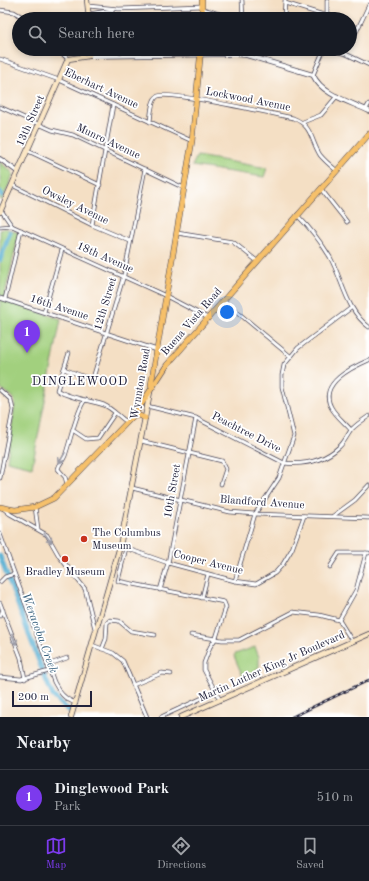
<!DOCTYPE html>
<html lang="en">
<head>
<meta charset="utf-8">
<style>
  :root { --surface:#171b24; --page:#242831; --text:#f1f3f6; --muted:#9ea1a6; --line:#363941; --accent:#7c3aed }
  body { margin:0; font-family:"Old Standard TT",serif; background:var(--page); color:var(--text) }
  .scale { position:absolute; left:12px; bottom:10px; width:80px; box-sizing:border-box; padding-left:4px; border:2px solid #22223b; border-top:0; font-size:11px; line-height:14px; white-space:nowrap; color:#22223b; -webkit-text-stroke:3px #fff; paint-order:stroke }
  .you { position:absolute; left:227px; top:312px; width:14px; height:14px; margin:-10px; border:3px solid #fff; border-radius:50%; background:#1a73e8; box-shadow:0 0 0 6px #1a73e833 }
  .badge { display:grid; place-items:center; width:26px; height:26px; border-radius:50%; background:var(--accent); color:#fff; font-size:13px; font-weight:700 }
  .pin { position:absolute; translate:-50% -33px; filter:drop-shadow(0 1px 2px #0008) }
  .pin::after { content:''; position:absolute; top:21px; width:14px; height:12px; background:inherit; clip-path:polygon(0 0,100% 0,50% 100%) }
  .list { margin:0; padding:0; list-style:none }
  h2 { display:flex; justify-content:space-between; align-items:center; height:52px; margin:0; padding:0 16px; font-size:17px }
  h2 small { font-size:13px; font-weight:400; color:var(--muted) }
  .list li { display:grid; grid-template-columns:26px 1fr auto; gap:12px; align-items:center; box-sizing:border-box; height:56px; padding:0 16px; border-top:1px solid var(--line) }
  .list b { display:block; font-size:15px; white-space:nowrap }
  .list p { margin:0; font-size:13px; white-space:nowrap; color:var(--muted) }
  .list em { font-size:13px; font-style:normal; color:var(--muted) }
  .icon { flex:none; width:22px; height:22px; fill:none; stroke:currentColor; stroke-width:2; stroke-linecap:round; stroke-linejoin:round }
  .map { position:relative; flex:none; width:369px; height:717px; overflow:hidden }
  .search { position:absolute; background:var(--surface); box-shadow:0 2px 6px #0003; left:12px; right:12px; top:12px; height:44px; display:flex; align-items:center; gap:10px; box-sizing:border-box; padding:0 14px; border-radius:22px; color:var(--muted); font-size:15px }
  .sheet { height:108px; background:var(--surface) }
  nav { display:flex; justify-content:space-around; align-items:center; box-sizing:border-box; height:56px; border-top:1px solid var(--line); background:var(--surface); font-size:11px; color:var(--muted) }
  nav a { display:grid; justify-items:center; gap:2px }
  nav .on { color:var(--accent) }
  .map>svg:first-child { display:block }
  .green { fill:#a2d07e; stroke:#62795c }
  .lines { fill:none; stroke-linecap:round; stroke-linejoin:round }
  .river { stroke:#54aed1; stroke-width:5 }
  .minor-casing { stroke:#423e50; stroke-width:4.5 }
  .tertiary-casing { stroke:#423e50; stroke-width:5.5 }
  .secondary-casing { stroke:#423e50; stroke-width:6 }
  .primary-casing { stroke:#423e50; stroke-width:6 }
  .minor { stroke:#fff; stroke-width:3 }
  .tertiary { stroke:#fff; stroke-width:4 }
  .secondary { stroke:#fbe6c4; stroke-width:4.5 }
  .primary { stroke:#f6c06b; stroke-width:5 }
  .rail-casing { stroke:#22223b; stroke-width:2.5 }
  .rail { stroke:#fff; stroke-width:1; stroke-dasharray:3; stroke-linecap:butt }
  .oneway { stroke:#9c9ca7 }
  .poi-dot { fill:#c8321e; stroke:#fff; stroke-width:1.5 }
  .labels { text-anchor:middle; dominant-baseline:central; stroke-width:3.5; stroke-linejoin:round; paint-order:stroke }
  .street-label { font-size:11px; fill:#22223b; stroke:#fff }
  .poi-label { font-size:11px; fill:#22223b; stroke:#fff; text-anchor:start }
  .neighbourhood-label { font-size:12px; letter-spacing:1px; fill:#22223b; stroke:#fff }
  .water-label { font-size:12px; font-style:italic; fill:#38617e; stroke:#fff }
</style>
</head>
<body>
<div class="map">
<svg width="369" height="717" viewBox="0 0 369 717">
  <rect width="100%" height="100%" fill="#fff"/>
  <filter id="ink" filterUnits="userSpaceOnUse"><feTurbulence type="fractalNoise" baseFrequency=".025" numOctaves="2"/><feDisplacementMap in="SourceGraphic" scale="8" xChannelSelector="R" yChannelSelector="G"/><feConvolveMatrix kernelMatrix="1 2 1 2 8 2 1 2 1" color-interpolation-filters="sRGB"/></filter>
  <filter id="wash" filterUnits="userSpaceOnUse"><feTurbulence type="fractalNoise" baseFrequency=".012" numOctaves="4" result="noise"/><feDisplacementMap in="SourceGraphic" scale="16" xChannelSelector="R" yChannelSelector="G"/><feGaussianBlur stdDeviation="0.9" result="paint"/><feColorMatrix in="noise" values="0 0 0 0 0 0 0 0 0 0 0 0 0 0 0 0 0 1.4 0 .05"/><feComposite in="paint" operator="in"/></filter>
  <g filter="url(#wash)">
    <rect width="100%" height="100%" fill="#f4dfc4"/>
    <g class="green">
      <polygon points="197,156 267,168 264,177 192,166"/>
      <polygon points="0,162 11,171 13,175 3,199 0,201"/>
      <polygon points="5,228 19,233 4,298 0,297 0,230"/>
      <polygon points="0,299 61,319 32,467 7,461 15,403 12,396 0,388"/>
      <polygon points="255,647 259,657 259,667 252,673 243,677 234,656 235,654"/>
    </g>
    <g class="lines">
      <g class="river">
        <polyline points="0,192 2,195"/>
        <polyline points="0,260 10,232"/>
        <polyline points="0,556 44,675 53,696 69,711"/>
      </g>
    </g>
  </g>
  <g filter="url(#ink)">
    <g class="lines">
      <g class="minor-casing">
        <g id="minor">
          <polyline points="242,0 243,19"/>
          <polyline points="285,3 327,16 327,0"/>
          <polyline points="88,6 119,9 202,6"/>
          <polyline points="203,9 236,19"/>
          <polyline points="0,10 14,12 26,19"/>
          <polyline points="89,14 113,10"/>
          <polyline points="284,19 285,0"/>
          <polyline points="350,45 369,5"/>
          <polyline points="57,49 68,59"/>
          <polyline points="328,49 346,54 369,65"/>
          <polyline points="0,59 59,80 192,141"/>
          <polyline points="313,75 324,49"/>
          <polyline points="0,107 52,130 73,135 184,188"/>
          <polyline points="366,109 369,104"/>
          <path d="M 150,122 C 151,115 151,99 158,96 C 169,91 274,114 293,118 C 313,126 310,139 320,155 C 325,161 331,166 336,170"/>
          <polyline points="303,122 321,115 337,96"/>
          <polyline points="28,151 100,185"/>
          <polyline points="12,185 92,225 130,241"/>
          <polyline points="321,189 347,222"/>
          <polyline points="1,210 12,226 166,296 208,318"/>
          <path d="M 297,215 C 310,228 321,242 330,257 C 343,281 346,310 369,327"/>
          <polyline points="92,225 113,105"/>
          <polyline points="0,227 12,226"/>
          <polyline points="177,233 233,242 257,261"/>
          <polyline points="0,298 157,350"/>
          <polyline points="5,299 21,230"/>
          <polyline points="224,301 290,356"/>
          <polyline points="44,312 62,250"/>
          <path d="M 69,353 L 57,390 C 65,397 92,401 104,405 C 113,409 119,417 127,422"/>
          <polyline points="64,369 85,377 93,378 124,275 145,169"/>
          <polyline points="0,390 11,400 13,410 0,478"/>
          <path d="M 147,406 L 196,418 L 284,463 C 304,465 324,461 339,447 C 345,442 347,435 352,429 C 357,424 363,420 369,416"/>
          <path d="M 351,430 C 345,423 335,415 331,407 C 318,383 353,367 369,360"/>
          <polyline points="74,431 86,439 98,438 115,413"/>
          <polyline points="141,441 222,461 226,469 221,484"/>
          <path d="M 67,484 L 65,477 L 58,469 C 59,464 63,461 65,456 C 70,442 77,409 85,400"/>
          <polyline points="132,488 230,512 255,514 369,518"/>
          <polyline points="35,507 38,529"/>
          <polyline points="4,509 10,514 47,535 59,556 85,589 95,629"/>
          <polyline points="333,516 355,500 369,485"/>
          <path d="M 0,534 L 54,682 C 60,693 64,699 76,703"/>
          <polyline points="120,546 168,563 235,581 256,584 275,573 283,564 292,549 304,516"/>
          <polyline points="126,548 118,581 224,602 226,607 216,638 210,647 204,663 204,670 220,700"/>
          <polyline points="330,567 339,553 369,553"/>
          <polyline points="235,581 255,514 279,478 294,436 282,387 282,375 284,365 298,348 351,308"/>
          <polyline points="0,582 5,577 14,574"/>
          <polyline points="160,590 168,563 196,418"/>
          <polyline points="202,598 208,574"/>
          <polyline points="0,603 21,658 25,679"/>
          <polyline points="0,616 3,610"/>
          <polyline points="339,620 356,590 366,553"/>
          <polyline points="191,635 222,640 239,640 293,612 319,615 339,620 352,641"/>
          <polyline points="92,645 113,653 123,661 147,717"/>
          <polyline points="102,649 106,639 107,623 110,620 119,621 131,631 155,635"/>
          <polyline points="47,665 67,658"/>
          <polyline points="0,677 21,679 49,671"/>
          <polyline points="133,685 162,673 171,674"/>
          <polyline points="161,717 215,692"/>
        </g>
      </g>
      <g class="tertiary-casing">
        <g id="tertiary">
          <path d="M 89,56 L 232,54 L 246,55 L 313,75 C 322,95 351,102 369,111"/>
          <polyline points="0,159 18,172"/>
        </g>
      </g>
      <g class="secondary-casing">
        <g id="secondary">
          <polyline points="87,0 89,19"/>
          <polyline points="0,212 68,59 89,56 90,49"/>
          <polyline points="71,717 120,546 150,392"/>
          <polyline points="181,717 369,634"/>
        </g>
      </g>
      <g class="primary-casing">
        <g id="primary">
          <polyline points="202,0 202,19"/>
          <polyline points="151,385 192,141 201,49"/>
          <polyline points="135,414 145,418"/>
          <polyline points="0,507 15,510 35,507 54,498 135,414 167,365 369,134"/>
        </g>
      </g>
      <use href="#minor" class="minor"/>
      <use href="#tertiary" class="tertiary"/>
      <use href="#secondary" class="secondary"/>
      <use href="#primary" class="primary"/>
      <g class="rail-casing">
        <polyline id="rail" points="292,717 369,680"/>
      </g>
      <use href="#rail" class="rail"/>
    </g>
    <defs><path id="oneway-shaft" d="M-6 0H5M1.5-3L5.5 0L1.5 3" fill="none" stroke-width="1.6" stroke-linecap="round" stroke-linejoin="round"/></defs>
    <g class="oneway">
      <use href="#oneway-shaft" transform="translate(62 458) rotate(120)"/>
      <use href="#oneway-shaft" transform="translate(48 538) rotate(53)"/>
      <use href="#oneway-shaft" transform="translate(14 639) rotate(70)"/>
    </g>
  </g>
  <g class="poi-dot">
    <circle cx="84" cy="539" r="4"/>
    <circle cx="65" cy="559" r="4"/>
  </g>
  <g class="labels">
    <g class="street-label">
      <text transform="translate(101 89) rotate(25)">Eberhart Avenue</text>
      <text transform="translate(248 100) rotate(11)">Lockwood Avenue</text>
      <text transform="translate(31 121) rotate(-66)">13th Street</text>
      <text transform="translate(108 142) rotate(25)">Munro Avenue</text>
      <text transform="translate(75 206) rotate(26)">Owsley Avenue</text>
      <text transform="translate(105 258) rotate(24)">18th Avenue</text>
      <text transform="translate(106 304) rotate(-73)">12th Street</text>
      <text transform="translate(59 308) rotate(18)">16th Avenue</text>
      <text transform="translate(192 322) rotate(-49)">Buena Vista Road</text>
      <text transform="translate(141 384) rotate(-80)">Wynnton Road</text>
      <text transform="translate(246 433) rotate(27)">Peachtree Drive</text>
      <text transform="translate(173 491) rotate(-80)">10th Street</text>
      <text transform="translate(262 503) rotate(4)">Blandford Avenue</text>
      <text transform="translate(208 563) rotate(14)">Cooper Avenue</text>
      <text transform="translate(272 667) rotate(-24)">Martin Luther King Jr Boulevard</text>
    </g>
    <g class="poi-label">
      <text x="92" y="533">The Columbus<tspan x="92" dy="13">Museum</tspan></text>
      <text x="65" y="572" text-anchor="middle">Bradley Museum</text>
    </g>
    <g class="neighbourhood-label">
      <text x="80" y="382">DINGLEWOOD</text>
    </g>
    <g class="water-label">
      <text transform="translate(39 633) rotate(70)">Weracoba Creek</text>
    </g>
  </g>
</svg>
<div class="scale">200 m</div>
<div class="you"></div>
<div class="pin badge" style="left:27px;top:353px">1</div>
<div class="search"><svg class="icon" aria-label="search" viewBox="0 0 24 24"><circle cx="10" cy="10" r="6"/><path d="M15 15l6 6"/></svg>Search here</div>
</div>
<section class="sheet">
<h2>Nearby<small></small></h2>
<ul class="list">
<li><span class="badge">1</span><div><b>Dinglewood Park</b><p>Park</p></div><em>510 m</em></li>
</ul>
</section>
<nav>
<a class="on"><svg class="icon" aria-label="map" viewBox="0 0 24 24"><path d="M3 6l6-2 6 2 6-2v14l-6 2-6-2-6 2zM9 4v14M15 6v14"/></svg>Map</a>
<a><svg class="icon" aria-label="directions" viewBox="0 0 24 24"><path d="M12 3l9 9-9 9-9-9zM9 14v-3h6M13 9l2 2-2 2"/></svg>Directions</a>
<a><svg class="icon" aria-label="saved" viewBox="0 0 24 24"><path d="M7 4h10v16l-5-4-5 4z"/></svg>Saved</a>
</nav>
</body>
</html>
